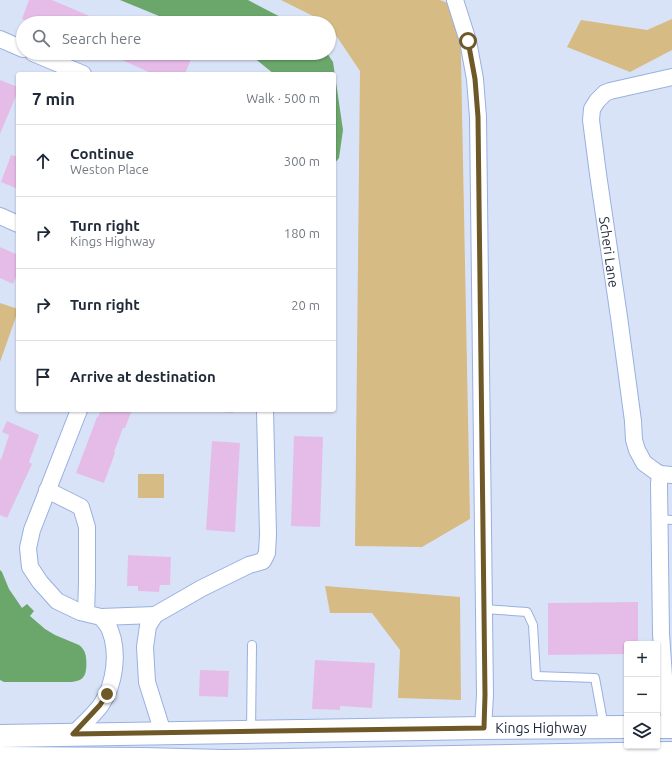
<!DOCTYPE html>
<html lang="en">
<head>
<meta charset="utf-8">
<style>
  :root { --surface:#fff; --page:#f6f6f7; --text:#1f2937; --muted:#747a83; --line:#e0e1e3 }
  body { margin:0; font-family:Ubuntu,sans-serif; background:var(--page); color:var(--text) }
  .controls { position:absolute; right:12px; bottom:12px; display:grid; overflow:hidden; border-radius:4px; box-shadow:0 1px 3px #0004 }
  .controls button { width:36px; height:36px; display:grid; place-items:center; padding:0; border:0; border-bottom:1px solid var(--line); background:var(--surface); color:var(--text); font:20px sans-serif }
  .stop { position:absolute; width:12px; height:12px; margin:-9px; border:3px solid #6e5827; border-radius:50%; background:#fff }
  .stop.end { background:#6e5827; border-color:#fff; box-shadow:0 1px 4px #0008 }
  .list { margin:0; padding:0; list-style:none }
  h2 { display:flex; justify-content:space-between; align-items:center; height:52px; margin:0; padding:0 16px; font-size:17px }
  h2 small { font-size:13px; font-weight:400; color:var(--muted) }
  .list li { display:grid; grid-template-columns:26px 1fr auto; gap:12px; align-items:center; box-sizing:border-box; height:72px; padding:0 16px; border-top:1px solid var(--line) }
  .list b { display:block; font-size:15px; white-space:nowrap }
  .list p { margin:0; font-size:13px; white-space:nowrap; color:var(--muted) }
  .list em { font-size:13px; font-style:normal; color:var(--muted) }
  .icon { flex:none; width:22px; height:22px; fill:none; stroke:currentColor; stroke-width:2; stroke-linecap:round; stroke-linejoin:round }
  .map { position:relative; flex:none; width:672px; height:761px; overflow:hidden }
  .search { position:absolute; background:var(--surface); box-shadow:0 1px 3px #0004; left:16px; top:16px; width:320px; height:44px; display:flex; align-items:center; gap:10px; box-sizing:border-box; padding:0 14px; border-radius:22px; color:var(--muted); font-size:15px }
  .panel { position:absolute; background:var(--surface); box-shadow:0 1px 3px #0004; left:16px; top:72px; width:320px; height:340px; border-radius:4px }
  .map>svg:first-child { display:block }
  .green { fill:#d6bb84 }
  .water { fill:#6ba76b }
  .building { fill:#e5bce8 }
  .lines { fill:none; stroke-linecap:round; stroke-linejoin:round }
  .service-casing { stroke:#98b0e0; stroke-width:10 }
  .minor-casing { stroke:#98b0e0; stroke-width:18 }
  .primary-casing { stroke:#98b0e0; stroke-width:24 }
  .service { stroke:#fff; stroke-width:8 }
  .minor { stroke:#fff; stroke-width:16 }
  .primary { stroke:#fff; stroke-width:22 }
  .route { stroke:#6e5827; stroke-width:5 }
  .labels { text-anchor:middle; dominant-baseline:central; stroke-width:3; stroke-linejoin:round; paint-order:stroke }
  .street-label { font-size:14px; fill:#1d2639; stroke:#fff }
</style>
</head>
<body>
<div class="map">
<svg width="672" height="761" viewBox="0 0 672 761">
  <rect width="100%" height="100%" fill="#d9e3f8"/>
  <g class="green">
    <polygon points="281,0 440,0 460,8 470,519 422,547 355,546 360,71 329,25 329,23 327,23"/>
    <polygon points="672,19 672,50 630,72 567,47 581,20 647,30"/>
    <polygon points="0,303 18,309 18,311 0,362"/>
    <rect x="138" y="474" width="26" height="24"/>
    <polygon points="325,586 460,597 461,700 398,698 400,650 372,613 330,613"/>
  </g>
  <g class="water">
    <polygon points="120,0 248,0 292,23 176,23"/>
    <polygon points="248,53 327,53 333,62 343,130 339,158 334,164 334,74 274,74"/>
    <path d="M 0,570 L 2,572 L 9,589 L 22,608 L 27,604 L 34,611 L 30,616 L 45,629 L 55,635 L 79,645 C 82,647 84,650 85,653 C 87,658 87,673 84,676 C 82,680 77,681 72,682 L 4,682 L 0,680 Z"/>
  </g>
  <g class="building">
    <polygon points="29,0 52,0 106,23 32,23 22,19"/>
    <polygon points="126,53 179,53 191,59 185,74 153,74 122,60"/>
    <polygon points="0,80 18,87 18,91 0,134"/>
    <polygon points="11,155 18,157 18,189 1,182"/>
    <polygon points="0,247 18,255 18,272 13,284 0,278"/>
    <polygon points="101,410 132,410 125,428 123,428 114,452 115,453 104,483 76,473 97,417 98,417"/>
    <polygon points="209,410 234,410 233,413 209,411"/>
    <polygon points="7,421 39,435 29,462 32,464 7,518 0,515 0,459 1,460 9,435 2,432"/>
    <polygon points="294,436 323,437 320,527 291,526"/>
    <polygon points="212,441 240,443 235,532 206,530"/>
    <polygon points="128,555 171,557 170,585 160,585 159,592 138,591 138,586 127,586"/>
    <polygon points="638,602 638,644 627,644 627,654 548,655 548,603"/>
    <polygon points="315,660 375,663 372,708 340,706 340,710 312,709"/>
    <polygon points="200,670 229,671 228,697 199,696"/>
  </g>
  <g class="lines">
    <g class="service-casing">
      <g id="service">
        <polyline points="660,519 672,520"/>
        <polyline points="484,609 527,612 533,625 536,676 595,678 604,727"/>
        <polyline points="251,732 252,645"/>
      </g>
    </g>
    <g class="minor-casing">
      <g id="minor">
        <polyline points="455,0 468,41 475,79 478,117 485,695 483,728"/>
        <polyline points="0,39 23,49"/>
        <polyline points="33,53 83,74"/>
        <polyline points="672,77 610,91 605,93 597,101 592,109 591,120 598,174 619,317 633,421 634,440 637,450 644,463 655,471 660,474 672,475"/>
        <polyline points="0,216 18,224"/>
        <polyline points="79,410 32,530 28,548 30,567 40,582 57,601 80,612 101,617 155,615"/>
        <polyline points="660,474 659,484 661,634 664,676 670,727"/>
        <polyline points="47,490 81,507 87,527 87,583 86,613"/>
        <polyline points="163,733 147,682 145,647 148,626 155,615 202,588 249,565 263,561 267,553 268,534 265,410"/>
        <path d="M 73,735 C 82,725 93,716 101,705 C 115,684 119,653 110,630 C 108,625 104,621 101,617"/>
      </g>
    </g>
    <g class="primary-casing">
      <g id="primary">
        <polyline points="657,727 672,727"/>
        <polyline points="0,736 483,728 627,727"/>
        <polyline points="0,758 143,759 224,761 672,753"/>
      </g>
    </g>
    <use href="#service" class="service"/>
    <use href="#minor" class="minor"/>
    <use href="#primary" class="primary"/>
  </g>
  <g class="lines">
    <polyline class="route" points="107,694 100,705 73,734 484,728 485,695 478,117 475,79 468,41"/>
  </g>
  <g class="labels">
    <g class="street-label">
      <text transform="translate(609 252) rotate(82)">Scheri Lane</text>
      <text x="541" y="728">Kings Highway</text>
    </g>
  </g>
</svg>
<div class="controls">
<button>+</button>
<button>−</button>
<button><svg class="icon" aria-label="layers" viewBox="0 0 24 24"><path d="M12 4l9 5-9 5-9-5zM3 14l9 5 9-5"/></svg></button>
</div>
<div class="stop" style="left:468px;top:41px"></div>
<div class="stop end" style="left:107px;top:694px"></div>
<div class="search"><svg class="icon" aria-label="search" viewBox="0 0 24 24"><circle cx="10" cy="10" r="6"/><path d="M15 15l6 6"/></svg>Search here</div>
<section class="panel">
<h2>7 min<small>Walk · 500 m</small></h2>
<ul class="list">
<li><svg class="icon" aria-label="ahead" viewBox="0 0 24 24"><path d="M12 20V5M6 11l6-6 6 6"/></svg><div><b>Continue</b><p>Weston Place</p></div><em>300 m</em></li>
<li><svg class="icon" aria-label="right" viewBox="0 0 24 24"><path d="M7 20v-9h11M14 6l5 5-5 5"/></svg><div><b>Turn right</b><p>Kings Highway</p></div><em>180 m</em></li>
<li><svg class="icon" aria-label="right" viewBox="0 0 24 24"><path d="M7 20v-9h11M14 6l5 5-5 5"/></svg><div><b>Turn right</b></div><em>20 m</em></li>
<li><svg class="icon" aria-label="arrive" viewBox="0 0 24 24"><path d="M6 21V4h12l-3 4 3 4H6"/></svg><div><b>Arrive at destination</b></div></li>
</ul>
</section>
</div>
</body>
</html>
